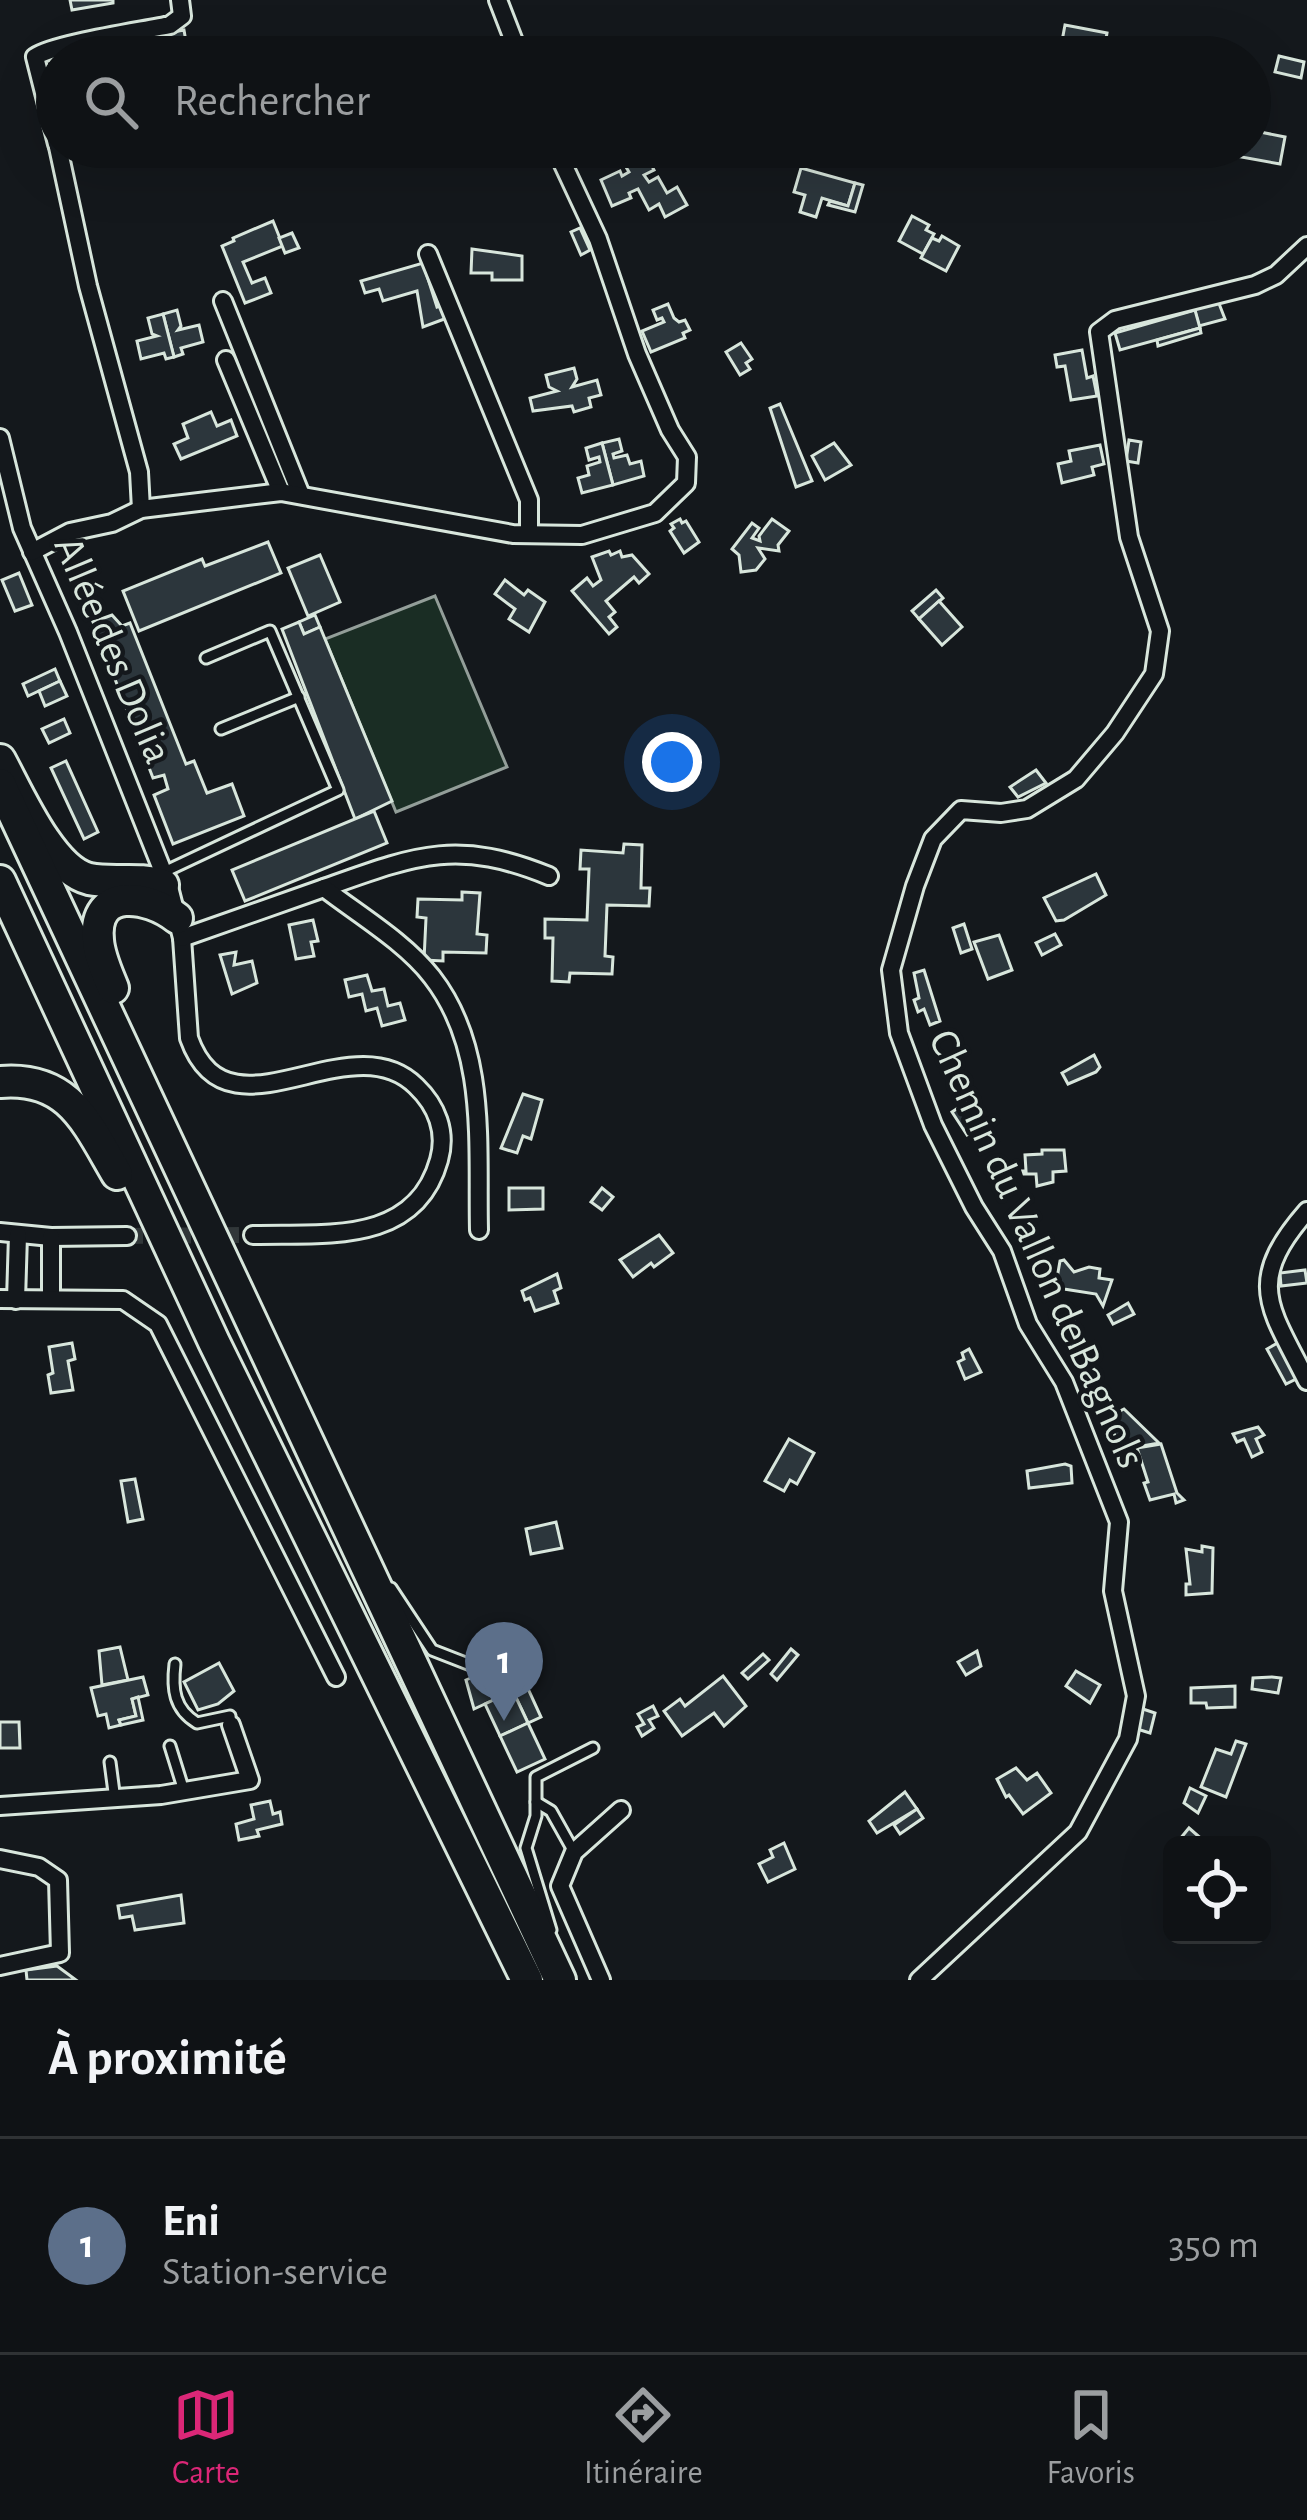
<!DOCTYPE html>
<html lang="fr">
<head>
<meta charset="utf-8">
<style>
  :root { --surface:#0f1215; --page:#1d2022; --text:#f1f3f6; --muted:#9b9ea0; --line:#2f3234; --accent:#db2777 }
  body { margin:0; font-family:"Alegreya Sans",sans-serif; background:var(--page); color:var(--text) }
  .controls { position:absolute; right:36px; bottom:36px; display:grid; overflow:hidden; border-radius:18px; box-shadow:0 12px 48px #0002 }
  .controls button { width:108px; height:108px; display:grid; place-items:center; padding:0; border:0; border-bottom:3px solid var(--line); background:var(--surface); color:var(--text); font:60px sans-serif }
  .you { position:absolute; left:672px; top:762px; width:42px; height:42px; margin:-30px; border:9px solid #fff; border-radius:50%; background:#1a73e8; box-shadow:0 0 0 18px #1a73e833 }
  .badge { display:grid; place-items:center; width:78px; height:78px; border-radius:50%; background:var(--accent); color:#fff; font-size:39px; font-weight:700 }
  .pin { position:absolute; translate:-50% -99px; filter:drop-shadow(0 3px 6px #0008) }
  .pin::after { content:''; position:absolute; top:63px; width:42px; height:36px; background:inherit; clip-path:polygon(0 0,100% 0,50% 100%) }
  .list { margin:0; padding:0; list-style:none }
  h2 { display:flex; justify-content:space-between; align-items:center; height:156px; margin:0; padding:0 48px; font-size:51px }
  h2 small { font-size:39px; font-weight:400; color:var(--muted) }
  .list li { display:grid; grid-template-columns:78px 1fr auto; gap:36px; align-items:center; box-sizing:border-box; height:216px; padding:0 48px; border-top:3px solid var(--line) }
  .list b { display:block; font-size:45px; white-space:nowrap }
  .list p { margin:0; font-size:39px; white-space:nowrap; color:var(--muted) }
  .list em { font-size:39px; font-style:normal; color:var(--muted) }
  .icon { flex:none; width:66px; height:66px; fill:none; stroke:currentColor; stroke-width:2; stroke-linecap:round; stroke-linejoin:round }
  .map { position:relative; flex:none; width:1307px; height:1980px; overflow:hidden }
  .search { position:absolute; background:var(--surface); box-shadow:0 12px 48px #0002; left:36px; right:36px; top:36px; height:132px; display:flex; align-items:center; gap:30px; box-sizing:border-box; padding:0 42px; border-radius:66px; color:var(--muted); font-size:45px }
  .sheet { height:372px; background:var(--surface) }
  nav { display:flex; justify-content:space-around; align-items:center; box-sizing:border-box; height:168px; border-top:3px solid var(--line); background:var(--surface); font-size:33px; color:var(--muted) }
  nav a { display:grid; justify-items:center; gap:6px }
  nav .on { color:var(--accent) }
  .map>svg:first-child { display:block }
  .green { fill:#1a2d24; stroke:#939e99; stroke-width:3 }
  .building { fill:#2c363c; stroke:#d8e6dc; stroke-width:3 }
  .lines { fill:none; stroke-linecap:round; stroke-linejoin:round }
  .street-tunnel { stroke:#313739; stroke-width:16; stroke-dasharray:16 8; stroke-linecap:butt }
  .lane-casing { stroke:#d8e6dc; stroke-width:15 }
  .street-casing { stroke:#d8e6dc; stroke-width:22 }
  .highway-casing { stroke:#d8e6dc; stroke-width:36 }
  .lane { stroke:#14181c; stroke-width:9 }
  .street { stroke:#14181c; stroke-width:16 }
  .highway { stroke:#14181c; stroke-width:30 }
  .labels { text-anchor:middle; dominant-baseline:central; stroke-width:9; stroke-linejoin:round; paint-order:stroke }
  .street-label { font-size:42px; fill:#d8e6dc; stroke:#14181c }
</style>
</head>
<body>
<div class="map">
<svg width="1307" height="1980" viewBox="0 0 1307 1980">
  <rect width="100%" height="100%" fill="#14181c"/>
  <polygon class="green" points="435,596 507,767 396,812 325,639"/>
  <g class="building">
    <polygon points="70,0 113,0 113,3 72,10"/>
    <polygon points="1065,25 1107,33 1103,57 1059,57"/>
    <polygon points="184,30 186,42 93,57 91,47"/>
    <polygon points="392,39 432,39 432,53 379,57"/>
    <polygon points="1279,56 1304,62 1301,78 1275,72"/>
    <polygon points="1250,130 1285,137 1280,164 1236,156 1237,147 1250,147"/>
    <polygon points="647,156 654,170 644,175 649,182 658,177 667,193 677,187 687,205 665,217 659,204 649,210 638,189 629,193 631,198 612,206 601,180 620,171 622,176 629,172 626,167"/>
    <polygon points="801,168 855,183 848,206 822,198 816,217 800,212 805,195 794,192"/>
    <polygon points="855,183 863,185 855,212 828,205 830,201 848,206"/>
    <polygon points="912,216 929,225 926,230 934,234 923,254 899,241"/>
    <polygon points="273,221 283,246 243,262 252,283 265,278 271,293 245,303 222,246 234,241 233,238"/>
    <polygon points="580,228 590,250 581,255 571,232"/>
    <polygon points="292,233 299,248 285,253 279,238"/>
    <polygon points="942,236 959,246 946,271 921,258 932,238 939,241"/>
    <polygon points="472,249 522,256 522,280 492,280 492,273 471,273"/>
    <polygon points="423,263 437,307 443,305 447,318 423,327 417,291 383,301 379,289 365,293 361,281"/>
    <polygon points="1218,301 1225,319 1199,326 1194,308"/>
    <polygon points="668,304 674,318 679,322 685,320 690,330 683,333 685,338 651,352 642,331 664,322 662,318 657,320 653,310"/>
    <polygon points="177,310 181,326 178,330 199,325 203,342 181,348 183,354 174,357 163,314"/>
    <polygon points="1195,310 1200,328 1120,350 1115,333"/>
    <polygon points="163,314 174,357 166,359 164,353 141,359 137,341 157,336 152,334 148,318"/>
    <polygon points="1200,328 1201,333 1158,346 1157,340"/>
    <polygon points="741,343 752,359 746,363 750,369 740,375 726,352"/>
    <polygon points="1082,350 1087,378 1093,376 1097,396 1071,400 1065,366 1057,367 1055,355"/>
    <polygon points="574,368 577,379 572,387 597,380 601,395 589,398 591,407 574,412 572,406 533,411 530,398 557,391 549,387 546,375"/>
    <polygon points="780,404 812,481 796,487 770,408"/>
    <polygon points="211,412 217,426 231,420 237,436 181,459 174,444 188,438 183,424"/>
    <polygon points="619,439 622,451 613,454 614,458 627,455 630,464 641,461 644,476 613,485 602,443"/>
    <polygon points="1129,440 1141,442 1138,463 1126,461"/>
    <polygon points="602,443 613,485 582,493 578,478 589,475 587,466 600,462 599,457 589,460 586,448"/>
    <polygon points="834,443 851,465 825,480 812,456"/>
    <polygon points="1100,445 1104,464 1092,467 1094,475 1062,483 1058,464 1071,461 1069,451"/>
    <polygon points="680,519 682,523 686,521 699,542 684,553 670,531 674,528 671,524"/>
    <polygon points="772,519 789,531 778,545 779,551 758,548 765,559 756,570 741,572 739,555 732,549 752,523 759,528 752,538 760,541 759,536"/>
    <polygon points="268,542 281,573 139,631 123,591 202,559 205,566"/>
    <polygon points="609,551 611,555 620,551 622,557 632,555 649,574 639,583 634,577 606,601 615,612 609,617 617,627 609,634 572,591 587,578 593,586 601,580 592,557"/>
    <polygon points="320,555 340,602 308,616 288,568"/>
    <polygon points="19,573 32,605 15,611 2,580"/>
    <polygon points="505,580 524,595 528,590 545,602 529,632 509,619 515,609 495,594"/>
    <polygon points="936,590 943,598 919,619 912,611"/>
    <polygon points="939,601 962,627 942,645 919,619"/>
    <polygon points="112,615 122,626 130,623 186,764 194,761 207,793 232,784 244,816 173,844 154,795 168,789 164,775 153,778 93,622"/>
    <polygon points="315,615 320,627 304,634 299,622"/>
    <polygon points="299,622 304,634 320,627 392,801 355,819 282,629"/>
    <polygon points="55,669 60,681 28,696 23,684"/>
    <polygon points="60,681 67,696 45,706 39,691"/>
    <polygon points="64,719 70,733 49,743 42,729"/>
    <polygon points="66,761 98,832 84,839 51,768"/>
    <polygon points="1036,770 1046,783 1018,797 1010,787"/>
    <polygon points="374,811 387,843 245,901 232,870"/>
    <polygon points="624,844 642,845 641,888 650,888 649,906 607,905 605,956 613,957 612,974 570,973 569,982 552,981 553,938 545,938 545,919 587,920 589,869 580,869 581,850 623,853"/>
    <polygon points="1096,874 1106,895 1064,920 1056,921 1044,898"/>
    <polygon points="462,892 480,893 477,934 487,935 486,953 443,952 443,961 424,960 426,918 417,917 418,899 462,900"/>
    <polygon points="313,920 318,941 311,942 314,956 296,959 289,925"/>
    <polygon points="964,924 972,949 961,953 953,928"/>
    <polygon points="1055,934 1061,945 1042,955 1036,943"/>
    <polygon points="999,935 1012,970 988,979 974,942"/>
    <polygon points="236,952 234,965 252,961 257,983 232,994 220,955"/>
    <polygon points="924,970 940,1021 930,1025 924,1009 918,1012 914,1000 919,998 914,973"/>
    <polygon points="367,975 372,991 384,989 388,1006 400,1003 405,1020 382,1026 377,1008 366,1011 362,994 349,997 345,980"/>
    <polygon points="1094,1055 1100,1067 1096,1072 1068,1084 1062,1073"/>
    <polygon points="523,1094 542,1100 531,1139 523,1136 517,1153 501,1148"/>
    <polygon points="970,1100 985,1123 967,1135 952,1112"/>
    <polygon points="1042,1150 1064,1150 1066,1171 1053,1172 1053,1182 1037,1186 1036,1174 1024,1174 1023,1171 1026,1171 1025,1155 1042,1154"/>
    <polygon points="509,1188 543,1188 543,1209 509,1210"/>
    <polygon points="602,1188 613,1197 602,1210 591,1202"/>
    <polygon points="659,1235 673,1253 654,1267 651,1263 633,1277 620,1260"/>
    <polygon points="1064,1260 1074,1272 1089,1267 1100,1269 1099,1278 1112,1280 1103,1306 1096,1294 1064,1289 1056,1284 1060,1261"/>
    <polygon points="1305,1270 1307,1283 1281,1286 1280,1273"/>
    <polygon points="557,1274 561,1288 554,1291 558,1303 535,1311 530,1298 525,1300 522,1291"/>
    <polygon points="1128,1303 1134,1314 1113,1324 1108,1315"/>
    <polygon points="1072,1316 1084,1341 1070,1348 1058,1322"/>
    <polygon points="1281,1341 1300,1377 1286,1384 1267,1349"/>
    <polygon points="72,1343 75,1359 68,1361 73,1390 51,1393 48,1375 53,1373 49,1347"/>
    <polygon points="969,1349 981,1372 965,1379 958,1362 964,1359 962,1353"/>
    <polygon points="1124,1409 1159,1443 1120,1450 1108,1417"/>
    <polygon points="1258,1427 1264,1435 1256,1439 1262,1452 1252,1457 1244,1439 1237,1442 1233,1434"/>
    <polygon points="789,1439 814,1453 797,1484 790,1480 784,1491 765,1481"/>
    <polygon points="1161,1444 1177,1493 1184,1500 1176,1503 1174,1494 1150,1500 1144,1483 1148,1482 1137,1448"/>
    <polygon points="1065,1464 1071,1466 1072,1483 1029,1488 1027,1471"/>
    <polygon points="135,1479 143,1519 128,1522 121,1481"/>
    <polygon points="556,1522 562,1548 531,1554 526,1529"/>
    <polygon points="1202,1546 1213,1548 1212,1593 1186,1595 1186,1584 1190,1584 1186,1549 1202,1552"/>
    <polygon points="120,1647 128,1680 102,1685 99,1651"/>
    <polygon points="791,1649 798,1655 777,1680 771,1674"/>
    <polygon points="977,1651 981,1666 966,1675 958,1662"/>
    <polygon points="763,1654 769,1660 748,1679 742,1673"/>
    <polygon points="513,1656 541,1717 528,1723 499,1662"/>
    <polygon points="219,1663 234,1691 218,1704 198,1710 184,1682"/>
    <polygon points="500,1665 513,1691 474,1709 466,1680"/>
    <polygon points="1076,1671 1100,1685 1090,1703 1066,1686"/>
    <polygon points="723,1676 746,1706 724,1726 714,1713 682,1736 664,1711 680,1699 685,1706"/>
    <polygon points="143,1677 148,1695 132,1699 136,1716 119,1720 121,1725 109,1728 106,1714 98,1716 91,1688"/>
    <polygon points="1272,1677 1281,1678 1278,1693 1252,1689 1253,1678"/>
    <polygon points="1235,1686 1235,1707 1207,1708 1206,1703 1191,1703 1191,1688"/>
    <polygon points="513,1691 528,1723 500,1736 485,1704"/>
    <polygon points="138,1697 143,1720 121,1725 119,1720 136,1716 132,1699"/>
    <polygon points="653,1706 658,1716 649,1720 654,1728 642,1736 637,1727 644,1724 638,1714"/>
    <polygon points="1143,1709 1155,1713 1150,1733 1137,1729"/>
    <polygon points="0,1722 19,1722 20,1748 0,1748"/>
    <polygon points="528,1723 545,1759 517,1772 500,1736"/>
    <polygon points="1236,1741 1246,1744 1226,1797 1201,1787 1216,1749 1231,1754"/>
    <polygon points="1016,1768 1027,1780 1037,1773 1051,1793 1023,1814 1009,1795 1006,1797 997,1779"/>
    <polygon points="1190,1788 1206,1796 1198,1813 1184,1803"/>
    <polygon points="905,1792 917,1809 877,1833 869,1821"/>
    <polygon points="270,1801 273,1814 280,1812 282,1824 257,1830 259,1836 239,1840 236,1824 254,1819 251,1805"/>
    <polygon points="917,1809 923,1818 900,1834 894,1825"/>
    <polygon points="1189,1828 1204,1841 1201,1845 1175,1845"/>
    <polygon points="784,1843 795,1869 768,1882 759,1864 773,1857 770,1850"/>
    <polygon points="181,1895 184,1923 135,1930 132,1916 120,1918 118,1906"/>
    <polygon points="57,1966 76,1980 27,1980 26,1970"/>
  </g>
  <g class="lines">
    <polyline class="street-tunnel" points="127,1236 253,1235"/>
    <g class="lane-casing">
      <g id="lane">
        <polyline points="221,729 299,697"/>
        <polyline points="164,872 338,790 270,631 206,658"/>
        <polyline points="391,1588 432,1650 486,1671"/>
        <path d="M 175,1664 C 172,1689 174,1709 197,1723 L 230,1716 L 231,1725"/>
        <polyline points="170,1746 184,1791"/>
        <polyline points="110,1762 115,1800"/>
        <polyline points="536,1802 551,1811 574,1852"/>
        <polyline points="551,1930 526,1848 536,1816 536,1777 593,1748"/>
      </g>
    </g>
    <g class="street-casing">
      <g id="street">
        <polyline points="498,0 520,57"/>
        <path d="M 57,144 L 35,57 C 53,44 142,31 170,25 L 182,16 L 180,0"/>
        <polyline points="58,147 88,286 139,472 141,509"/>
        <polyline points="428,254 529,500 529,534"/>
        <polyline points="223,301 301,495"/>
        <polyline points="226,360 281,492"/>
        <path d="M 0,438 L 22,528 L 68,632 L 169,887 L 182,938 L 189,1038 C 228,1148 349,1020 416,1086 C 437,1106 447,1132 439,1160 C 415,1246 324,1233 253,1235"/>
        <polyline points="32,552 70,532 112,523 141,509 281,492 513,534 582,535 655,513 686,483 687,457 670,430 637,354 598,239 555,147"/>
        <path d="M 324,888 C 414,856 456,838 549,876"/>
        <path d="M 182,938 L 324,888 C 359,915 405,942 432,977 C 488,1049 477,1145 479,1230"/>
        <path d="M 1307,1211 C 1244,1283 1270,1307 1307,1381"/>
        <polyline points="0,1232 51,1237 127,1236"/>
        <polyline points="51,1237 51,1299"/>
        <polyline points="0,1299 123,1300 158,1324 336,1677"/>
        <polyline points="16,1300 18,1235"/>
        <polyline points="0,1806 161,1795 250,1780 231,1725"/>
        <polyline points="0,1859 39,1867 58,1880 60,1953 0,1966"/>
        <polyline points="601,1980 560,1886 574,1852 621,1810"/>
        <polyline points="919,1980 1078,1832 1128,1739 1136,1696 1113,1591 1119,1522 1064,1382 1028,1324 1002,1251 974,1207 933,1125 899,1033 891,970 915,886 933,839 961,810 1001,813 1027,809 1076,779 1115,733 1154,674 1160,631 1129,537 1099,332 1115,320 1255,285 1276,275 1307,246"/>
      </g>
    </g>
    <g class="highway-casing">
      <g id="highway">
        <path d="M 0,760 C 18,793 51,870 89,879 C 114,884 138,877 163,885"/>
        <polyline points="0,784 560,1980"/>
        <polyline points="0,881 214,1342 527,1980"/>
        <path d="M 113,988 C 107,973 99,956 98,940 C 93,886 148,895 177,918"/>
        <path d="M 0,1082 C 69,1076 87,1123 117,1174"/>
      </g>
    </g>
    <use href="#lane" class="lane"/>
    <use href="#street" class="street"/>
    <use href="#highway" class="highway"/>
  </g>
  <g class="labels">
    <g class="street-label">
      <text transform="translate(113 650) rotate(67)">Allée des Dolia</text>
      <text transform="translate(1037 1249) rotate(66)">Chemin du Vallon de Bagnols</text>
    </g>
  </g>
</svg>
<div class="controls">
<button><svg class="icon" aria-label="locate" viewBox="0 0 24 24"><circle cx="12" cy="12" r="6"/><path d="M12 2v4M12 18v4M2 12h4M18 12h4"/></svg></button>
</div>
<div class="you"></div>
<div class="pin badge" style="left:504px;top:1721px;background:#5c6f8a">1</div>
<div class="search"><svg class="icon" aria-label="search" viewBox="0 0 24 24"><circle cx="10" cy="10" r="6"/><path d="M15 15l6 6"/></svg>Rechercher</div>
</div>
<section class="sheet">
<h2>À proximité<small></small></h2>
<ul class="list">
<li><span class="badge" style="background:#5c6f8a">1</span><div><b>Eni</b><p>Station-service</p></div><em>350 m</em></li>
</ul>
</section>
<nav>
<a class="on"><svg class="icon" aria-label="map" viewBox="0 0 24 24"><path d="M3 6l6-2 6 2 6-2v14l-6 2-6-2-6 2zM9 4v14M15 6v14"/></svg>Carte</a>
<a><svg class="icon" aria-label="directions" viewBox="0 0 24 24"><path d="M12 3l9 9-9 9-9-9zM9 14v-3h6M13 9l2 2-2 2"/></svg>Itinéraire</a>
<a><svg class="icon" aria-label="saved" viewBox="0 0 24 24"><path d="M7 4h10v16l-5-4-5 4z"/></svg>Favoris</a>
</nav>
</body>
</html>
